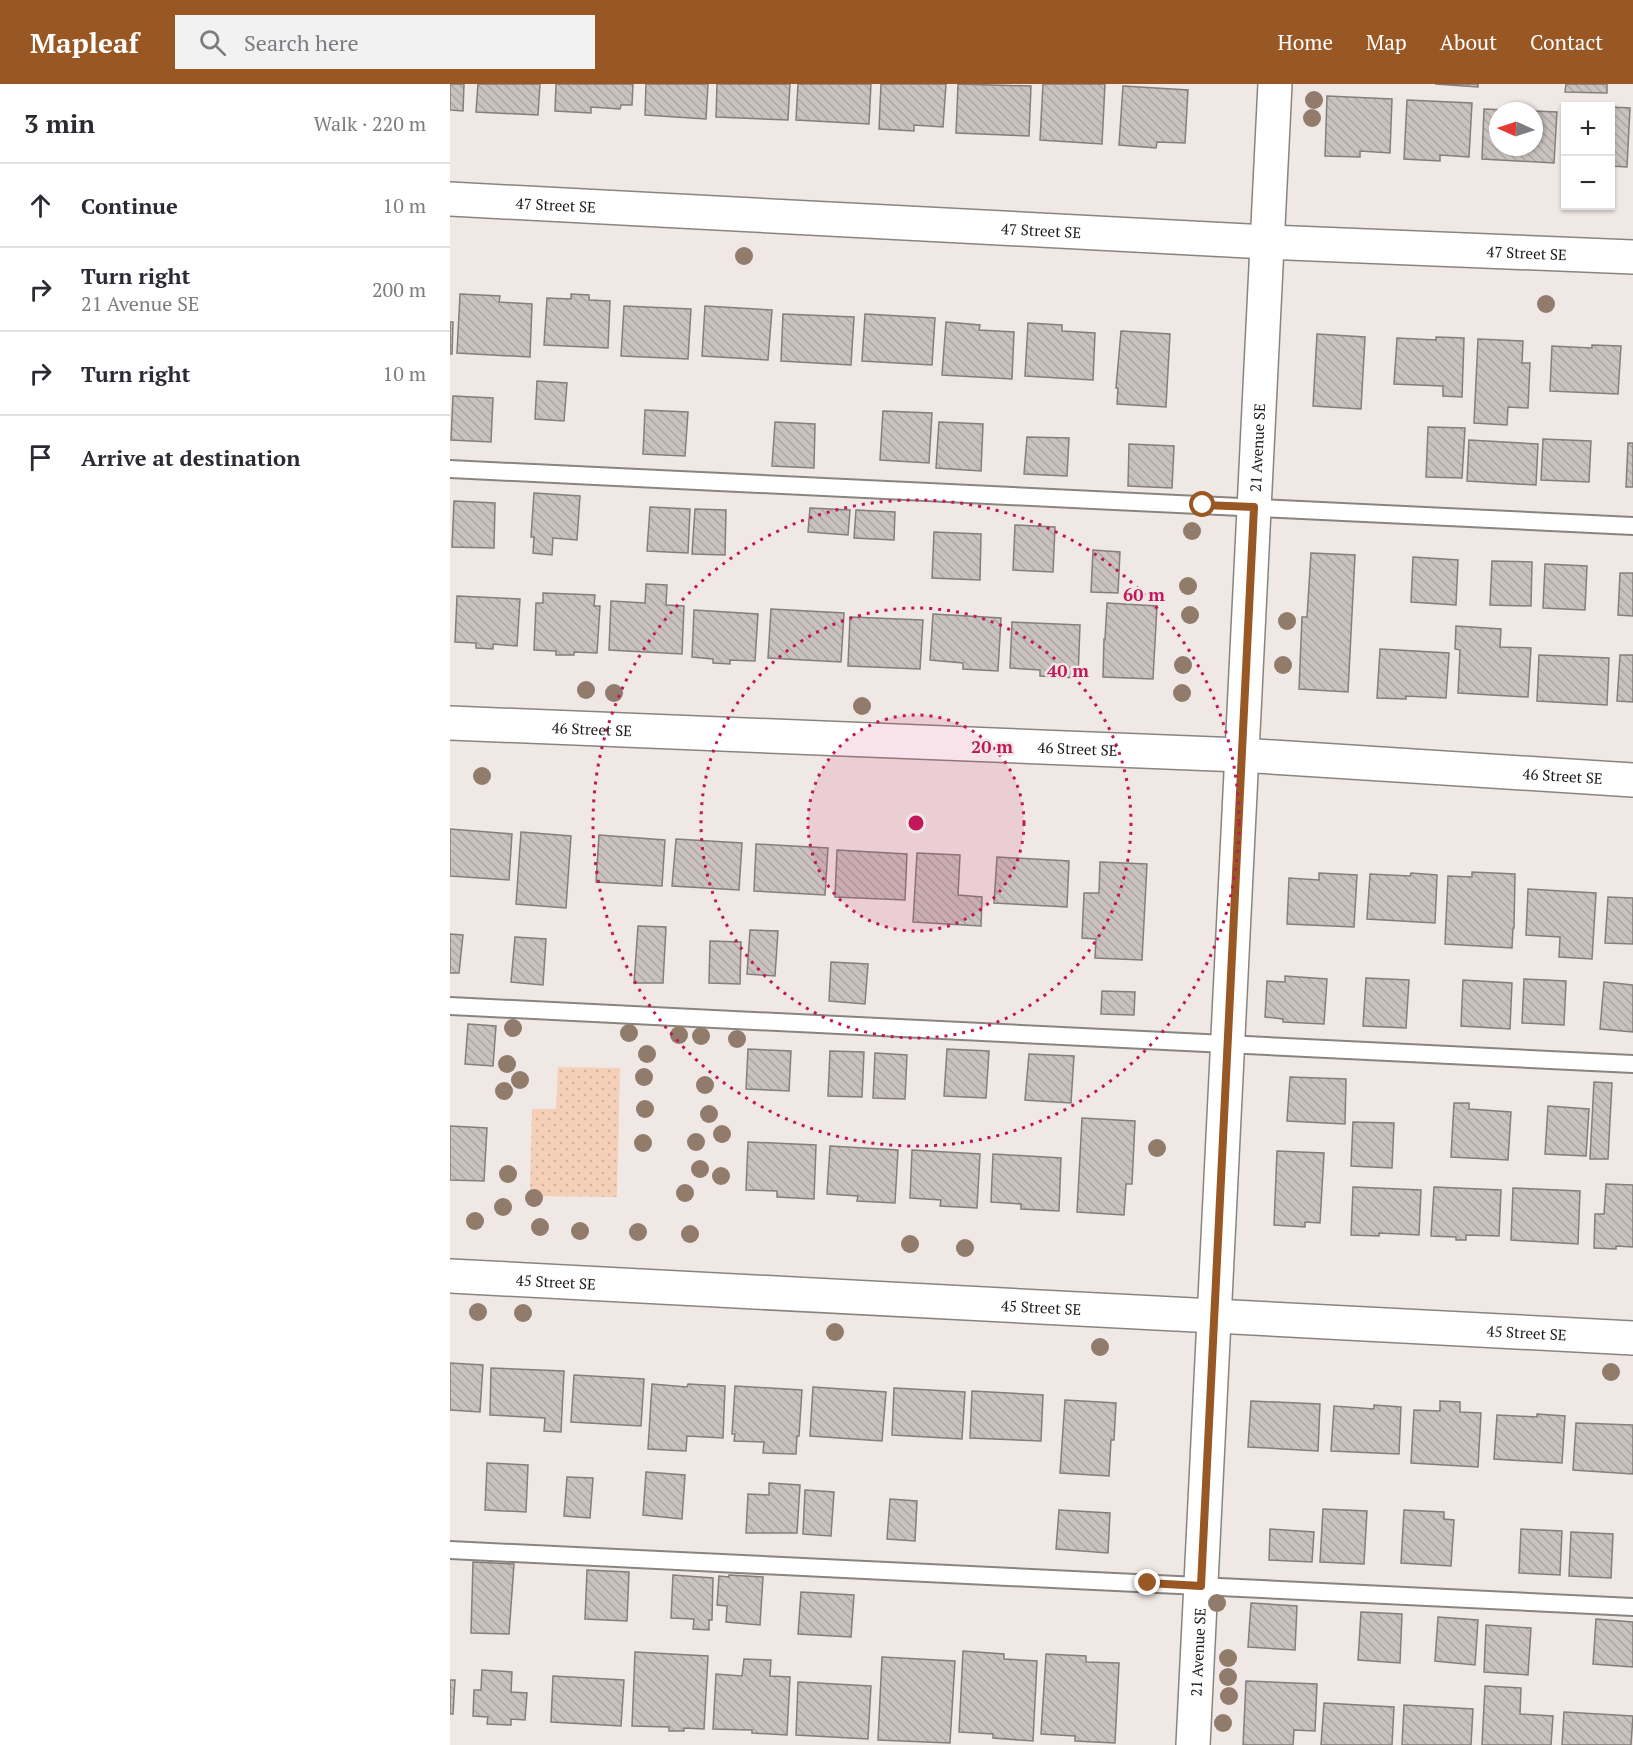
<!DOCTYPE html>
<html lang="en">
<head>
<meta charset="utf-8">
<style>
  :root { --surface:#fff; --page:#f2f2f3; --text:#2b2b33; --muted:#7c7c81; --line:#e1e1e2; --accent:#995724 }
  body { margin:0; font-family:"PT Serif",serif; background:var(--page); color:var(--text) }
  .controls { position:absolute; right:18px; top:18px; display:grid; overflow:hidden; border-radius:0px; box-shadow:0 2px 4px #0004 }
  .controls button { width:54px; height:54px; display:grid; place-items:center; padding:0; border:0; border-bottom:2px solid var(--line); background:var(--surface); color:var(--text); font:30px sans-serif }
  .compass { position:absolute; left:1039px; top:18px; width:54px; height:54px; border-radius:50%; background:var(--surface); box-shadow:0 2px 4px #0004; rotate:273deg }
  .stop { position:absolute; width:18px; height:18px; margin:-14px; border:4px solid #995724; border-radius:50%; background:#fff }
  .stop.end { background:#995724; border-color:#fff; box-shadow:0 2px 6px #0008 }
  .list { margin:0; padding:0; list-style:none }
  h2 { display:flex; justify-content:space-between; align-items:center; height:78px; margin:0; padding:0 24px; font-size:26px }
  h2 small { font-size:20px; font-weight:400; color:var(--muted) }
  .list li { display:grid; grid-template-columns:39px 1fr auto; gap:18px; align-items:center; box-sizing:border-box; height:84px; padding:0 24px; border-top:2px solid var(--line) }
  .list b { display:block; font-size:22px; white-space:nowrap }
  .list p { margin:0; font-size:20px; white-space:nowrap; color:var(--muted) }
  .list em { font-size:20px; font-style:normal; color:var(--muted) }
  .icon { flex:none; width:33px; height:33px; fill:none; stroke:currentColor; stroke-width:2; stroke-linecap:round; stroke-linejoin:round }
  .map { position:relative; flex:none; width:1183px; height:1661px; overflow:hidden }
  header { display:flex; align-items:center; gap:36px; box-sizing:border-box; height:84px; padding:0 30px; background:var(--accent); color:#fff }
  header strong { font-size:28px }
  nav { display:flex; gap:33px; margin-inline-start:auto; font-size:21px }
  .search { width:420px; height:54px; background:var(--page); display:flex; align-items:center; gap:15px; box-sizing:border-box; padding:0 21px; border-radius:0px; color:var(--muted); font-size:22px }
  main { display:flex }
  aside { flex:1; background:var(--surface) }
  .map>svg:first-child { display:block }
  .park { fill:url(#park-dots) }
  .building { fill:url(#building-back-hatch); stroke:#857e7a; stroke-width:1.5 }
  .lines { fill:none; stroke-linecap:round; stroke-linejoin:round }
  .service-casing { stroke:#8a847f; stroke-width:20 }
  .minor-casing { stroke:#8a847f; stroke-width:36 }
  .service { stroke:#fff; stroke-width:16 }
  .minor { stroke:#fff; stroke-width:33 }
  .tree { fill:#917c6c }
  .route { stroke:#995724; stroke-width:8 }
  .ring { fill:none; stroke:#c2185b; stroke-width:3; stroke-dasharray:3 6 }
  .labels { text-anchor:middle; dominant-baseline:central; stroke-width:5; stroke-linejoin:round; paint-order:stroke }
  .street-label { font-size:15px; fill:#1c1918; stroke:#f0e8e4 }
  .centre { fill:#c2185b; stroke:#f0e8e4; stroke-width:3 }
  .ring-label { font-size:18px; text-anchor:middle; font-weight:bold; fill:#c2185b; stroke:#f0e8e4; stroke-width:5; stroke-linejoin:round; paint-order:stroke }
</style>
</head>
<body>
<header>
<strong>Mapleaf</strong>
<div class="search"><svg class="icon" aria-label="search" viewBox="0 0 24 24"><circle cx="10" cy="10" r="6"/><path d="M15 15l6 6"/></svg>Search here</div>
<nav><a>Home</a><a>Map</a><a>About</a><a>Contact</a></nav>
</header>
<main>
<aside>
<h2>3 min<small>Walk · 220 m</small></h2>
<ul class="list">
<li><svg class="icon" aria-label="ahead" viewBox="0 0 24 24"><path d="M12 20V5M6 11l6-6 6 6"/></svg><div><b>Continue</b></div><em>10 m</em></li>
<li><svg class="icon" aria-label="right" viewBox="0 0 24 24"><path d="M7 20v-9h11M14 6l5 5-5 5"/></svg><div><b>Turn right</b><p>21 Avenue SE</p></div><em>200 m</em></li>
<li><svg class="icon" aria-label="right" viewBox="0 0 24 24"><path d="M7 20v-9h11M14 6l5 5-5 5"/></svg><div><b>Turn right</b></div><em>10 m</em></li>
<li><svg class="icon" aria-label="arrive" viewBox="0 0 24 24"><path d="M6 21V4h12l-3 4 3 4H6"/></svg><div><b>Arrive at destination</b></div></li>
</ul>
</aside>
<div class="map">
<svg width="1183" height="1661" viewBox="0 0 1183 1661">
  <defs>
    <pattern id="park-dots" width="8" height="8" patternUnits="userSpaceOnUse" patternTransform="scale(1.5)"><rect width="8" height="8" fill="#f4d0b9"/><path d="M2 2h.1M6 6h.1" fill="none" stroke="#d1b29e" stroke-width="1.8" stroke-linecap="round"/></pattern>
    <pattern id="building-back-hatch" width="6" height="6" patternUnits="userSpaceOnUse" patternTransform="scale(1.5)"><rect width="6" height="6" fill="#cac2be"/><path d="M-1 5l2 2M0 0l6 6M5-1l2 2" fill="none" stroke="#ada6a3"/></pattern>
  </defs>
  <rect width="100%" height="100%" fill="#f0e8e4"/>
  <polygon class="park" points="108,983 170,984 167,1113 80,1112 82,1025 106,1025"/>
  <g class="building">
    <polygon points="0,0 14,0 13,27 0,26"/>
    <polygon points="28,0 90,0 88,31 26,28"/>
    <polygon points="106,0 183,0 182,21 171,21 170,25 141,23 141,29 105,27"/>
    <polygon points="196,0 258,0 256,35 195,31"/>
    <polygon points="267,0 340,0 338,36 266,33"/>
    <polygon points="348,0 421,0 419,40 346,36"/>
    <polygon points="431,0 496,0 493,43 464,41 464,47 429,45"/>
    <polygon points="508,0 581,2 579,52 506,49"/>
    <polygon points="593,0 655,0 652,60 590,56"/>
    <polygon points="985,0 1028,0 1028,3"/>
    <polygon points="1116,0 1157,0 1157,9 1115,8"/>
    <polygon points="673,2 738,6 735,59 707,58 706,64 669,61"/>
    <polygon points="877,12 942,15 940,69 910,67 910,73 875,72"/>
    <polygon points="957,16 1022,19 1019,73 990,71 990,77 954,75"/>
    <polygon points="1160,23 1180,24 1177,83 1160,82"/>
    <polygon points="1034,25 1079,27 1048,27 1048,63 1084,63 1084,27 1107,28 1104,79 1032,75"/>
    <polygon points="10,210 50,212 49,218 82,220 80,273 7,269"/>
    <polygon points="121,210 139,211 139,216 160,217 158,264 94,261 97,214 121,215"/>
    <polygon points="174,222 241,225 238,275 171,272"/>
    <polygon points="255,222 322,226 318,276 252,272"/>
    <polygon points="333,230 404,233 401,281 331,277"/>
    <polygon points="415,230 485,234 482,281 412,277"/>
    <polygon points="0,238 3,238 2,270 0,270"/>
    <polygon points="496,238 530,241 529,246 564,248 562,295 492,291"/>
    <polygon points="578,239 612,241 612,247 645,249 643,296 575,292"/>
    <polygon points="671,247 720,250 716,323 667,320 668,304 666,304"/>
    <polygon points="867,250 915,253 911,325 863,322"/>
    <polygon points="986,253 1014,254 1012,313 993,312 993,302 944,300 947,254 986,256"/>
    <polygon points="1028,255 1073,257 1072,279 1080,279 1078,324 1058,323 1057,341 1024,339"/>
    <polygon points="1142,261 1171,262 1168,310 1100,307 1102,262 1142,264"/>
    <polygon points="87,297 117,299 114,337 85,335"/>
    <polygon points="3,312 43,314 41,358 1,356"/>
    <polygon points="195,326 238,328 235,372 193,370"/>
    <polygon points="433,327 482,329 479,379 430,376"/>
    <polygon points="325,338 365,340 364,384 322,382"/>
    <polygon points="489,338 533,340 531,387 486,384"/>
    <polygon points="978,343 1015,344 1012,394 976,393"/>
    <polygon points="577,353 619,354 617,392 574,390"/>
    <polygon points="1093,355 1141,357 1139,398 1091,396"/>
    <polygon points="1019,356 1088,360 1086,401 1017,397"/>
    <polygon points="1178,359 1183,359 1183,403 1176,403"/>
    <polygon points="679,360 724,362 722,404 678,402"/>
    <polygon points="84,409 130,412 127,456 103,454 102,471 83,469 84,453 81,453"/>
    <polygon points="4,417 45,419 44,464 2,463"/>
    <polygon points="200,423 240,425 238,469 197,467"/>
    <polygon points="360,424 400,426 398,451 358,448"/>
    <polygon points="245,425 276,426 275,471 242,470"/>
    <polygon points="406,426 445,428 444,456 404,454"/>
    <polygon points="565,441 605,443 603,488 563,486"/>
    <polygon points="484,448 531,450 530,496 482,494"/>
    <polygon points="643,466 670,468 668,509 641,508"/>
    <polygon points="861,469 905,471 898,608 849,605 852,533 857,533"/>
    <polygon points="963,473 1008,476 1006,521 961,518"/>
    <polygon points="1042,477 1082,478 1081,522 1040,521"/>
    <polygon points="1095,480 1137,482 1135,526 1093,524"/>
    <polygon points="1170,489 1183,489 1183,532 1168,531"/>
    <polygon points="196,500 217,501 216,521 234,522 232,570 159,566 161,517 195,519"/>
    <polygon points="93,509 145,511 144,522 150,522 147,569 124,568 124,571 106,571 106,567 84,566 86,519 93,519"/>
    <polygon points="7,512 70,515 67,562 43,560 43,565 26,564 26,559 5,558"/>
    <polygon points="657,519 707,522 703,595 653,593 654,555 655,555"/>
    <polygon points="321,525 394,529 391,578 318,574"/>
    <polygon points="244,526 308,530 305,577 280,576 280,580 263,579 263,575 242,573"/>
    <polygon points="483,530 551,534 548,587 513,585 513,579 480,576"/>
    <polygon points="400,533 473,536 470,585 398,582"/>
    <polygon points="562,538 630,541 628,594 590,592 590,586 560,584"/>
    <polygon points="1006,542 1051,545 1050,563 1081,564 1078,613 1008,609 1010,566 1005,565"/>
    <polygon points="930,565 999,569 996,614 956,612 956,615 927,614"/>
    <polygon points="1089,571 1159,574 1157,621 1087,617"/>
    <polygon points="1170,571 1183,571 1183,618 1167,617"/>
    <polygon points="0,745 62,750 59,796 0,792"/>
    <polygon points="71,748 121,752 116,824 66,820"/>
    <polygon points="149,751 215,756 212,802 146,798"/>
    <polygon points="226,755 292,759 289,806 222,802"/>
    <polygon points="306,760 378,764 375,811 304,807"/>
    <polygon points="387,766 457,770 455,816 385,813"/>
    <polygon points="467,769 510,771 508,811 532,813 531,842 463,838"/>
    <polygon points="547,773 619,777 617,823 544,819"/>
    <polygon points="650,778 697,780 692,876 645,874 646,855 632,854 634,809 649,809"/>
    <polygon points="1022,788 1065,790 1064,844 1063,844 1062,864 995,860 998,792 1022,793"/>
    <polygon points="869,789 907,791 904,843 837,840 839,794 869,796"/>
    <polygon points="961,789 987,791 985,839 917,835 920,790 960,792"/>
    <polygon points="1078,805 1146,809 1142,875 1109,873 1110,853 1076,851"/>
    <polygon points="1158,813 1183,814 1183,860 1155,859"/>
    <polygon points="188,842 216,843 213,899 184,899"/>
    <polygon points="300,846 328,847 325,892 297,890"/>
    <polygon points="0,850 13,851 9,889 0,889"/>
    <polygon points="65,853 96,855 93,901 61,898"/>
    <polygon points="260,857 291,858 290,900 259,899"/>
    <polygon points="381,878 418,880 415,920 379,917"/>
    <polygon points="835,892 877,895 874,940 833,938 833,935 815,933 817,897 835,898"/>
    <polygon points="916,894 959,896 956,944 913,942"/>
    <polygon points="1074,895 1116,897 1114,941 1072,939"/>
    <polygon points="1013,896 1062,899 1060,945 1011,942"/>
    <polygon points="1154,898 1183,901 1183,948 1150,945"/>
    <polygon points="652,907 685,908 684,931 651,930"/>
    <polygon points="18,940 46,942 43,982 15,980"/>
    <polygon points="298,965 341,967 339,1007 296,1005"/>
    <polygon points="497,965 539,967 536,1014 494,1012"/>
    <polygon points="380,967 414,968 412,1013 378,1012"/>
    <polygon points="425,969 457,971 455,1015 423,1014"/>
    <polygon points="579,970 624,972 621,1019 575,1016"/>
    <polygon points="840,993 896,995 895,1040 837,1037"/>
    <polygon points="1144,998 1162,999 1158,1075 1140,1075"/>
    <polygon points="1004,1019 1019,1019 1019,1025 1061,1028 1058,1076 1001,1073"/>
    <polygon points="1098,1022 1139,1025 1136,1072 1095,1070"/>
    <polygon points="632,1034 685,1037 682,1100 676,1100 674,1131 627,1128"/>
    <polygon points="903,1038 944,1039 942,1084 901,1082"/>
    <polygon points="0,1042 37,1044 34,1097 0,1096"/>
    <polygon points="298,1058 366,1061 364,1115 327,1113 327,1107 296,1106"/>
    <polygon points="380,1062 448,1066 445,1119 407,1117 408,1112 377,1110"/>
    <polygon points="462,1066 530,1070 527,1124 490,1122 491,1116 460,1114"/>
    <polygon points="827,1067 874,1069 870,1139 855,1138 855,1143 824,1141"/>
    <polygon points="543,1070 611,1074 609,1127 571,1125 571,1120 541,1118"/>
    <polygon points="1156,1100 1183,1101 1183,1163 1166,1162 1166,1165 1144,1164 1145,1130 1154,1130"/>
    <polygon points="903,1103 971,1106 969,1151 929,1149 929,1152 901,1151"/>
    <polygon points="984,1103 1051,1106 1049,1152 1016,1151 1016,1156 1006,1156 1006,1153 981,1152"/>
    <polygon points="1063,1104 1130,1107 1128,1160 1061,1156"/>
    <polygon points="0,1279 33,1281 30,1328 0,1326"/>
    <polygon points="41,1284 114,1287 111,1348 94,1347 95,1334 40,1331"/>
    <polygon points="124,1291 194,1295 191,1342 121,1338"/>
    <polygon points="202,1300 237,1303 238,1300 275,1302 273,1354 237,1352 236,1367 198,1365"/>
    <polygon points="285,1302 352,1306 349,1352 347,1352 346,1370 313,1369 314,1358 284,1357 285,1350 282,1350"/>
    <polygon points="363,1303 436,1308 432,1357 360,1352"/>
    <polygon points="444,1304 515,1308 512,1355 442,1351"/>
    <polygon points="522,1307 593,1311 591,1357 520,1354"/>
    <polygon points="615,1316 666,1319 664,1356 661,1356 659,1392 610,1389"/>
    <polygon points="801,1317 870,1320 868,1367 798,1363"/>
    <polygon points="990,1317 1010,1318 1010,1328 1031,1329 1028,1383 961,1379 964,1326 990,1327"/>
    <polygon points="924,1321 951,1323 949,1370 881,1367 884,1322 924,1325"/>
    <polygon points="1087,1330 1115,1332 1112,1379 1044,1375 1047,1331 1087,1333"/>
    <polygon points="1126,1339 1183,1341 1183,1390 1123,1386"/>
    <polygon points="37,1379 78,1381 76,1428 35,1426"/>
    <polygon points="196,1388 235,1391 232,1435 193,1431"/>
    <polygon points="117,1393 143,1394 140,1434 114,1432"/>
    <polygon points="319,1399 350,1401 347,1449 296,1449 298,1410 319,1411"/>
    <polygon points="355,1406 384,1408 381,1452 353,1450"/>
    <polygon points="440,1415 467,1417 465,1457 437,1455"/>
    <polygon points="873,1425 917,1427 914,1480 870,1478"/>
    <polygon points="609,1426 660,1429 658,1469 606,1465"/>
    <polygon points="954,1426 994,1428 994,1435 1004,1436 1001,1482 951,1479"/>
    <polygon points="820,1445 864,1448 862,1478 819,1476"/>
    <polygon points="1071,1445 1112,1447 1110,1491 1069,1489"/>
    <polygon points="1121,1448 1163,1450 1161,1494 1119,1492"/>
    <polygon points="23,1478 64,1480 59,1550 21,1549"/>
    <polygon points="137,1486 179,1488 177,1537 135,1535"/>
    <polygon points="223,1491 263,1494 262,1536 259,1536 259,1546 243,1545 244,1535 221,1534"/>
    <polygon points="279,1491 313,1493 310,1541 276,1538 277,1522 267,1521 269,1492 279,1493"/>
    <polygon points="351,1508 404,1511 401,1553 348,1550"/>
    <polygon points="801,1519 847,1522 845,1566 798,1563"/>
    <polygon points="911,1528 952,1530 950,1579 908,1576"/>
    <polygon points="988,1533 1028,1536 1025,1581 985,1577"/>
    <polygon points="1146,1535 1183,1538 1183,1583 1143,1580"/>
    <polygon points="1036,1541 1081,1544 1078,1591 1034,1588"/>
    <polygon points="513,1567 554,1570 554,1575 587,1577 583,1657 543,1654 543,1650 509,1648"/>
    <polygon points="185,1568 258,1572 254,1645 234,1644 234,1647 219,1647 219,1643 182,1642"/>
    <polygon points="596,1570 636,1572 636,1578 669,1579 665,1659 625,1657 625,1652 591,1650"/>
    <polygon points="432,1573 505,1577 500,1659 428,1656"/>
    <polygon points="294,1575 321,1576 320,1592 340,1593 337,1651 302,1649 302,1646 263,1645 266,1590 292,1592"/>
    <polygon points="32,1586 62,1588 61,1608 77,1609 75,1636 61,1635 61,1641 37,1640 38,1633 23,1632 24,1606 31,1606"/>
    <polygon points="103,1592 174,1596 171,1642 101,1638"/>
    <polygon points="0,1596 5,1596 3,1630 0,1630"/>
    <polygon points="796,1597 867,1600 865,1647 844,1646 843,1661 793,1661"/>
    <polygon points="348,1598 421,1602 418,1655 346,1651"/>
    <polygon points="1035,1602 1071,1604 1070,1630 1103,1632 1101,1661 1032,1661"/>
    <polygon points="874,1619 944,1623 942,1661 871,1661"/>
    <polygon points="954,1621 1023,1625 1021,1661 952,1661"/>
    <polygon points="1114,1628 1183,1632 1181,1661 1112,1661"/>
  </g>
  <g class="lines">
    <g class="service-casing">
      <g id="service">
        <polyline points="0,385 1183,442"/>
        <polyline points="0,922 1183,980"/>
        <polyline points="0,1466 1183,1523"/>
      </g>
    </g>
    <g class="minor-casing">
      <g id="minor">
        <path id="s1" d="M 0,115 L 817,158 L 1183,173"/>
        <path id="s2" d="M 0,639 L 791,671 L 1183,696"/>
        <path id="s3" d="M 0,1192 L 1183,1254"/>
        <path id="s4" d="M 743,1661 L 825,0"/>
      </g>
    </g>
    <use href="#service" class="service"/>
    <use href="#minor" class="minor"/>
  </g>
  <g class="tree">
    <circle cx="864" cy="16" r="9"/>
    <circle cx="862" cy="34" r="9"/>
    <circle cx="294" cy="172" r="9"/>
    <circle cx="1096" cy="220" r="9"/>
    <circle cx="742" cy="447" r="9"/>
    <circle cx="738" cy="502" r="9"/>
    <circle cx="740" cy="531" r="9"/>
    <circle cx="837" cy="537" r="9"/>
    <circle cx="733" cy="581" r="9"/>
    <circle cx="833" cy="581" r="9"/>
    <circle cx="136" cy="606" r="9"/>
    <circle cx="164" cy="609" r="9"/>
    <circle cx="732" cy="609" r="9"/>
    <circle cx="412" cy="622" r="9"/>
    <circle cx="32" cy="692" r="9"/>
    <circle cx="63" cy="944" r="9"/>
    <circle cx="179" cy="949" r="9"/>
    <circle cx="229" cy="951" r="9"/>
    <circle cx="251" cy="952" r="9"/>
    <circle cx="287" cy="955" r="9"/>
    <circle cx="197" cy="970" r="9"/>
    <circle cx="57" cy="980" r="9"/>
    <circle cx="194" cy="993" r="9"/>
    <circle cx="70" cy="996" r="9"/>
    <circle cx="255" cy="1001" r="9"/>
    <circle cx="54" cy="1007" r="9"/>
    <circle cx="195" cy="1025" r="9"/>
    <circle cx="259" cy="1030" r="9"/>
    <circle cx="272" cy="1050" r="9"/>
    <circle cx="246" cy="1058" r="9"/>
    <circle cx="193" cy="1059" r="9"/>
    <circle cx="707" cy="1064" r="9"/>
    <circle cx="250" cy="1085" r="9"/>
    <circle cx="58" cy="1090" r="9"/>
    <circle cx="271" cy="1092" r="9"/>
    <circle cx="235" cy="1109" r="9"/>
    <circle cx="84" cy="1114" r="9"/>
    <circle cx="53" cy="1123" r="9"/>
    <circle cx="25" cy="1137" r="9"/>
    <circle cx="90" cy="1143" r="9"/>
    <circle cx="130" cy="1147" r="9"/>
    <circle cx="188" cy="1148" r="9"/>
    <circle cx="240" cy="1150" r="9"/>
    <circle cx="460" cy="1160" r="9"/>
    <circle cx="515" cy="1164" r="9"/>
    <circle cx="28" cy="1228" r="9"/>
    <circle cx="73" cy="1229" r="9"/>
    <circle cx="385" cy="1248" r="9"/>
    <circle cx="650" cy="1263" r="9"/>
    <circle cx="1161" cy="1288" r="9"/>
    <circle cx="767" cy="1519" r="9"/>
    <circle cx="778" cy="1574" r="9"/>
    <circle cx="778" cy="1593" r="9"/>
    <circle cx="779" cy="1612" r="9"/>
    <circle cx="773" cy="1639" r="9"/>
  </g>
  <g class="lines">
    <polyline class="route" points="698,1499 751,1502 804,423 753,421"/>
  </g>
  <circle cx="466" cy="739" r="108" fill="#c2185b" fill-opacity=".12"/>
  <g class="ring">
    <circle cx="466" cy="739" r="108"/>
    <circle cx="466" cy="739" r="215"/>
    <circle cx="466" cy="739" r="323"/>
  </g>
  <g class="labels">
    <g class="street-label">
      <text stroke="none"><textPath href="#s1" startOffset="106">47 Street SE</textPath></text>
      <text stroke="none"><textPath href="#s1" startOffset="592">47 Street SE</textPath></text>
      <text stroke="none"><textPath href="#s1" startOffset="1078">47 Street SE</textPath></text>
      <text stroke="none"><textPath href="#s4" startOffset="1299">21 Avenue SE</textPath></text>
      <text stroke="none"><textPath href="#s2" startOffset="142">46 Street SE</textPath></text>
      <text stroke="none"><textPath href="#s2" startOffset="628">46 Street SE</textPath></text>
      <text stroke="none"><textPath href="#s2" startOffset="1114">46 Street SE</textPath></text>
      <text stroke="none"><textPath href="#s3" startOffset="106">45 Street SE</textPath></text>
      <text stroke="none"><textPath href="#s3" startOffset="592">45 Street SE</textPath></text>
      <text stroke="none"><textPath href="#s3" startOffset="1078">45 Street SE</textPath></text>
      <text stroke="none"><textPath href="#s4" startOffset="93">21 Avenue SE</textPath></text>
    </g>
  </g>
  <circle cx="466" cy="739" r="9" class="centre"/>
  <g class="ring-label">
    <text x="694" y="517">60 m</text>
    <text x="618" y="593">40 m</text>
    <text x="542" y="669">20 m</text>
  </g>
</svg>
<div class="controls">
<button>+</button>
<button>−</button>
</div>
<svg class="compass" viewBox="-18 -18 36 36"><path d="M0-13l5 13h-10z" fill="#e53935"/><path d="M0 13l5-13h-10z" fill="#7c7c81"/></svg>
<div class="stop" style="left:753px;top:421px"></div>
<div class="stop end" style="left:698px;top:1499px"></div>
</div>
</main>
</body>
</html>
